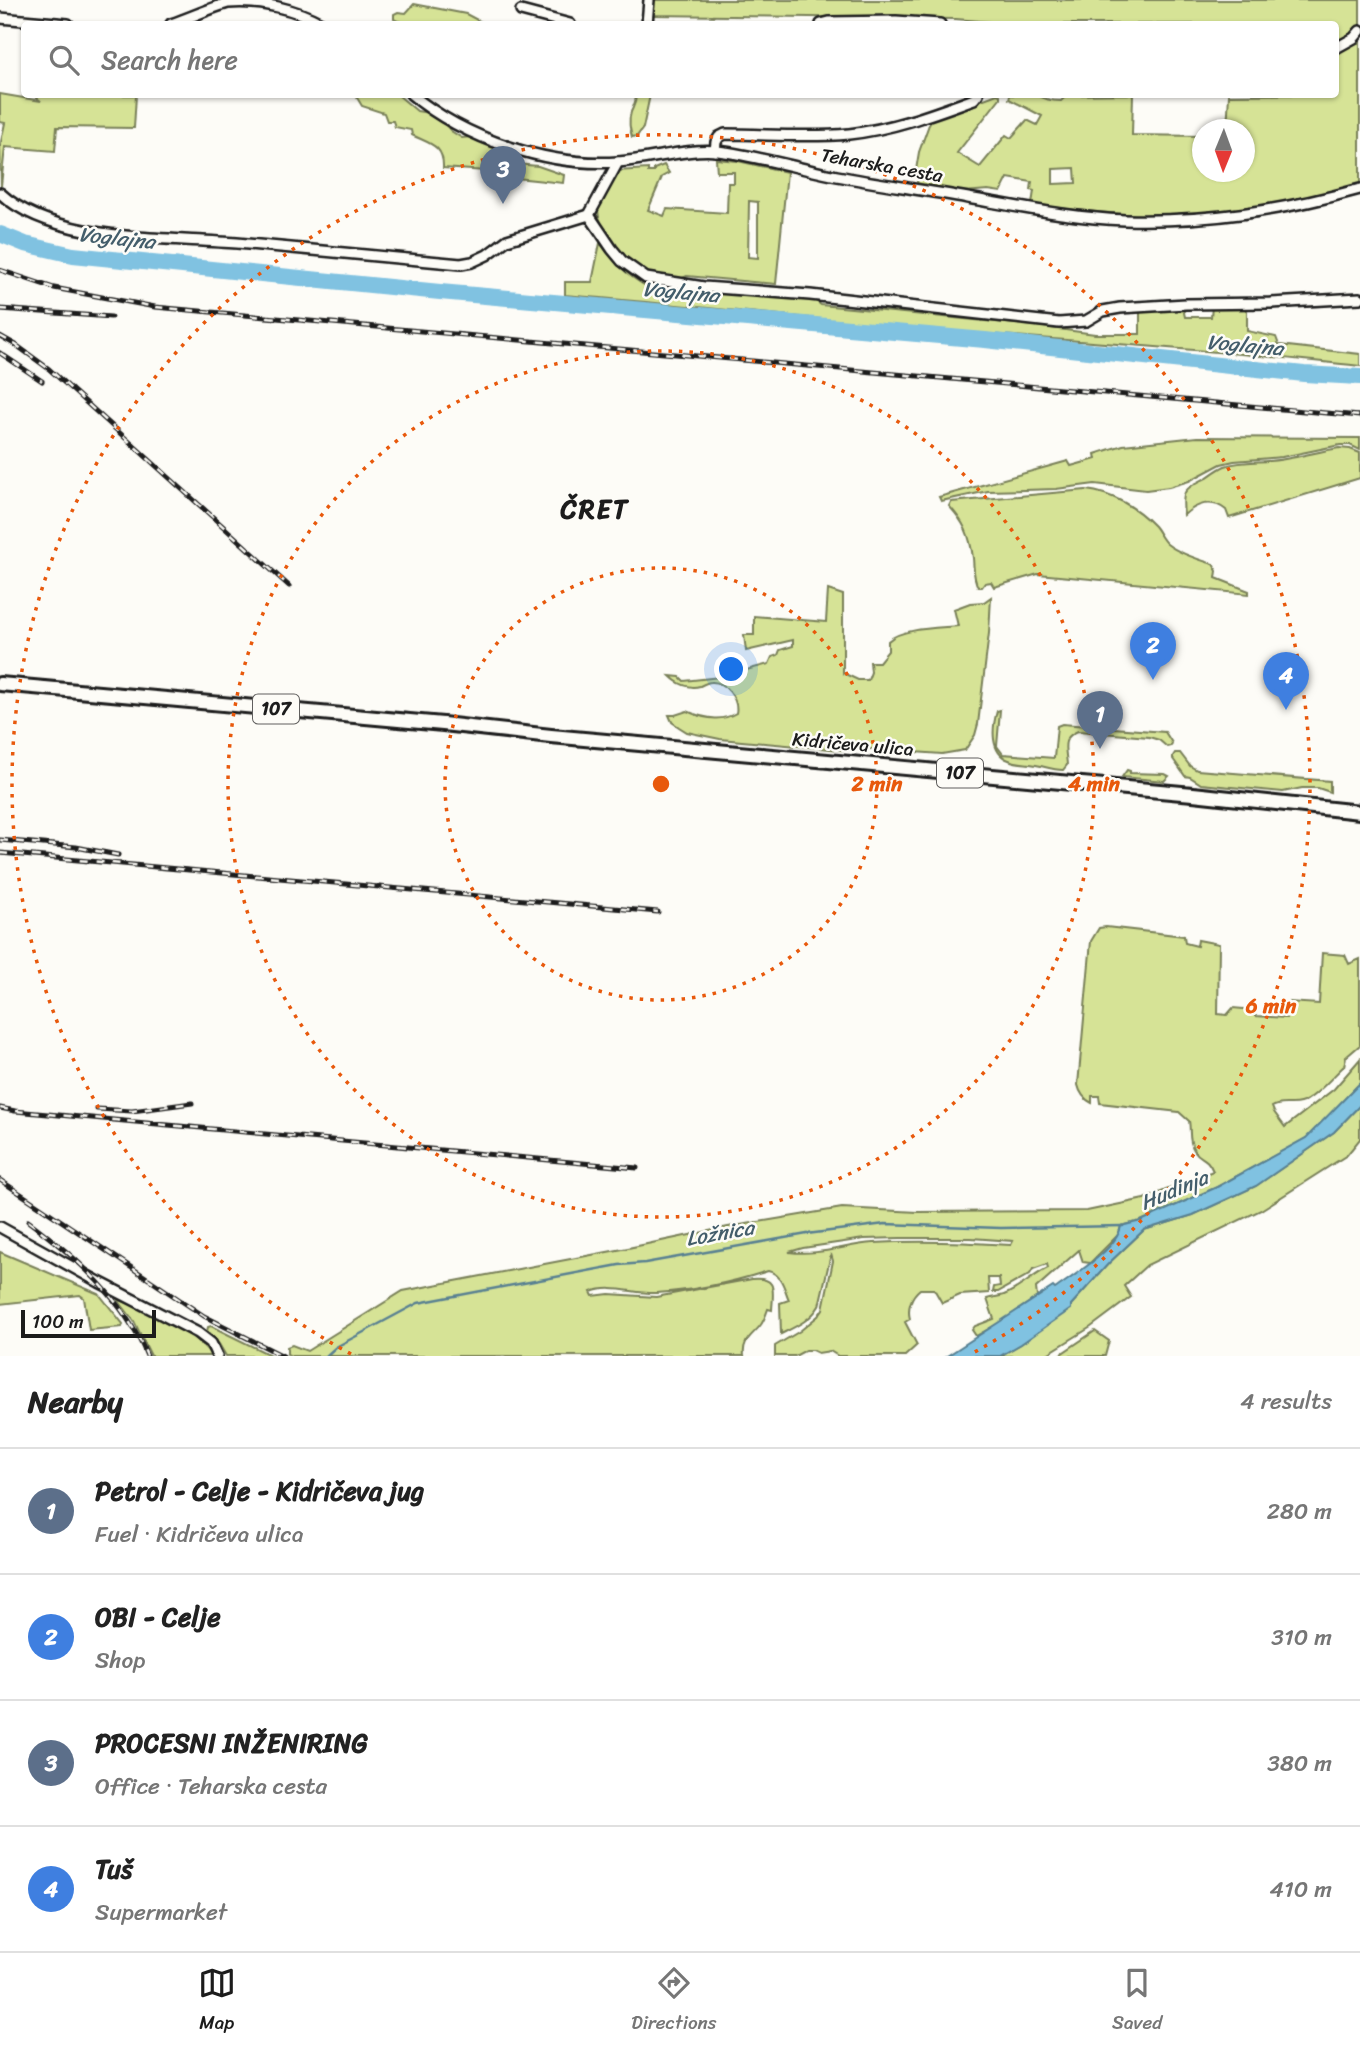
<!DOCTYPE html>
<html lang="en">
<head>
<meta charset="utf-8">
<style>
  :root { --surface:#fff; --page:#f6f6f6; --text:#222; --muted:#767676; --line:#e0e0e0; --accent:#1c1c1c }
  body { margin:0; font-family:Sriracha,sans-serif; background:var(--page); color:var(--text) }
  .compass { position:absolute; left:1192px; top:119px; width:63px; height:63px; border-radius:50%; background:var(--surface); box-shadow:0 2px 5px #0004; rotate:181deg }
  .scale { position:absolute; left:21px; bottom:18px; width:135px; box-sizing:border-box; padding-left:7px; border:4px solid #1c1c1c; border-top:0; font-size:19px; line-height:24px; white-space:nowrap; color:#1c1c1c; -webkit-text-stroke:5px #fdfcf7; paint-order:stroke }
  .you { position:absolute; left:732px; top:670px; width:24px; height:24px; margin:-18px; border:5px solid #fff; border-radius:50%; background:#1a73e8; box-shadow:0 0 0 10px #1a73e833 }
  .badge { display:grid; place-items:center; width:46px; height:46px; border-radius:50%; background:var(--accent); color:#fff; font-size:23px; font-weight:700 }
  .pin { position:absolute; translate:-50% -58px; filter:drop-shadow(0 2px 4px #0008) }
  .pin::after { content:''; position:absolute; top:37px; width:24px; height:21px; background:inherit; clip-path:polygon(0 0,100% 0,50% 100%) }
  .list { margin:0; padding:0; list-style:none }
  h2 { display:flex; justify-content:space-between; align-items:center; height:91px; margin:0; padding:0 28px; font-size:30px }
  h2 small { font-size:23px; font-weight:400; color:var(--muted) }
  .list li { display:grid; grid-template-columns:46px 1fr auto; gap:21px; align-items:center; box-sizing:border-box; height:126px; padding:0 28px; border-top:2px solid var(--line) }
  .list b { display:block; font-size:26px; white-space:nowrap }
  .list p { margin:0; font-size:23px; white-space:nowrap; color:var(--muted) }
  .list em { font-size:23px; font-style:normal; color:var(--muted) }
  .icon { flex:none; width:38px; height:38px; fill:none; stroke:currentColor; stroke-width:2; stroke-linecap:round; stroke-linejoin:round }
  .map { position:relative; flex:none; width:1360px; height:1356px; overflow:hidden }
  .search { position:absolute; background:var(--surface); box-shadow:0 2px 5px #0004; left:21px; right:21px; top:21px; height:77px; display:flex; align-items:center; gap:18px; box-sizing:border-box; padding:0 24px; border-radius:7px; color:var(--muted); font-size:26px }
  .sheet { height:595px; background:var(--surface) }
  nav { display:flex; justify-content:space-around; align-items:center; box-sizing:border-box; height:98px; border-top:2px solid var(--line); background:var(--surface); font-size:19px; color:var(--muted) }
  nav a { display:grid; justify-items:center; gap:4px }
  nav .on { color:var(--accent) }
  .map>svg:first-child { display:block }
  .green { fill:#d6e396; stroke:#798059; stroke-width:2; fill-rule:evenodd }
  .water { fill:#80c2e1; stroke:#588092; stroke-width:2 }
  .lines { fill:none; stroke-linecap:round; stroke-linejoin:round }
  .stream { stroke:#588092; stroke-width:2.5 }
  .river { stroke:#80c2e1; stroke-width:16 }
  .minor-casing { stroke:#1c1c1c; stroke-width:14 }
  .major-casing { stroke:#1c1c1c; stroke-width:18 }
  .minor { stroke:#fdfcf7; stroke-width:9 }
  .major { stroke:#fdfcf7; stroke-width:12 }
  .rail-casing { stroke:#1c1c1c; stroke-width:5 }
  .rail { stroke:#fdfcf7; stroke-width:2.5; stroke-dasharray:8; stroke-linecap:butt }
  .ring { fill:none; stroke:#e8590c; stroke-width:3.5; stroke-dasharray:3.5 7 }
  .labels { text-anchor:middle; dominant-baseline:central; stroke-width:5; stroke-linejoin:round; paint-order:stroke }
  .shield { fill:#fdfcf7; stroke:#605f5e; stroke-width:2 }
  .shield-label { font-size:18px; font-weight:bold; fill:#1c1c1c }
  .street-label { font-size:19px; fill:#1c1c1c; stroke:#fdfcf7 }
  .water-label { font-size:21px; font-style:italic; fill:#445e6b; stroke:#fdfcf7 }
  .district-label { font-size:26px; font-weight:bold; letter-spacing:2px; fill:#1c1c1c; stroke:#fdfcf7 }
  .centre { fill:#e8590c; stroke:#fdfcf7; stroke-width:3.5 }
  .ring-label { font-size:21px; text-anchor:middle; font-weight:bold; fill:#e8590c; stroke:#fdfcf7; stroke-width:5; stroke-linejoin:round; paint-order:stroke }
</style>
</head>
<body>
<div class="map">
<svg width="1360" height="1356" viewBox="0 0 1360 1356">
  <rect width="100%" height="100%" fill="#fdfcf7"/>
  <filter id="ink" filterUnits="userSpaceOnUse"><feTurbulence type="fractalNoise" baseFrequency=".0143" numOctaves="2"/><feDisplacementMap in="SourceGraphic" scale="14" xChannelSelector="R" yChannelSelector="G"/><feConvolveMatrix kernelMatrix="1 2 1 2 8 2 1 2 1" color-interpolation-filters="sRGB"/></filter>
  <g filter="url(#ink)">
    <g class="green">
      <path d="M 653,0 L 1360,0 L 1360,184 C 1321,196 1281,206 1240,211 C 1171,219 1100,215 1032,204 L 1034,191 L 1031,190 L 1032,182 L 1008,178 L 1001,192 L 988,190 L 964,192 L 917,184 L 919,171 L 916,170 L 919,152 L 931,119 L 997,94 L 1000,95 L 1000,98 L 957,153 L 980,167 L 1006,135 L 1011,138 L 1027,120 L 1037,125 L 1042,116 L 1009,99 L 1010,95 L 1038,95 C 1045,100 1053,101 1061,101 L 1067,95 L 1133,94 L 1132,135 L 1202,136 L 1202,172 L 1244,172 L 1244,130 L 1227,129 L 1229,95 L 1336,94 L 1336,24 L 1014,24 L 956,19 L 651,15 ZM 1075,168 L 1076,183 L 1053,184 L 1053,169 Z"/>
      <path d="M 414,4 L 466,14 L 485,24 C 466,25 408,28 394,19 L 394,14 L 398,12 L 406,13 Z"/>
      <polygon points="0,94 41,101 33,95 136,95 134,128 57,127 55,151 5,147 1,186 0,146 5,123 0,122"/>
      <path d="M 352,95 L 398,95 L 417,111 L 429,113 L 441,120 L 451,131 L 462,138 L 471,137 L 516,154 L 516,164 L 538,166 L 564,175 L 563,183 L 507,177 L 507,169 L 501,169 L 500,172 L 443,168 C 444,145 430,144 412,135 L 411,130 L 395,127 L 393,121 L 387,121 L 384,113 L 362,106 L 356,96 Z"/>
      <path d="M 636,95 L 650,95 L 643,128 L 637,136 L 632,137 C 630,129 628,121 631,112 C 634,105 636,103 636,95 Z"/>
      <path d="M 716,159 L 738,161 L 787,172 L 776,284 L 687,276 C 681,279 678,279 672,278 C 643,276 627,262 611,239 C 605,230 598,221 598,210 C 599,197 611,182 617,171 L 648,169 L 648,172 L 654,172 L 654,169 L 664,165 L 669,173 L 662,177 L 648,210 L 664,216 L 667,209 L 727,213 L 728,183 L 734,183 L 734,172 L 717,172 ZM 749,201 L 758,202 L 758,258 L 748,257 Z"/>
      <path d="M 600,243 C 613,261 626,275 646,286 L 813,299 L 821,305 L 1036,326 L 1095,334 L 1140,334 L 1140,311 L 1183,308 L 1185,317 L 1211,317 L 1212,307 L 1242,306 L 1247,311 L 1247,331 L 1276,337 L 1279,345 L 1360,354 L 1360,366 C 1225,350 1090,343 954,331 C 824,321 695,305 565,295 L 565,282 L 592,282 Z"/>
      <polygon points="1197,437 1360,438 1360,450 1350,445 1340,445 1282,457 1234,461 1221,464 1189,481 1169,487 1146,490 1095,484 1056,489 988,491 941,501 939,497 1068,461 1071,466 1096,459 1095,454 1123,445"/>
      <path d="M 1339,448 L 1350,449 L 1360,453 L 1360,478 L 1229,518 L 1226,510 C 1212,498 1196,504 1184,515 C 1181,489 1185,489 1206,478 C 1212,474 1218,469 1225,466 C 1244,460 1265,463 1285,459 C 1303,456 1321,451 1339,448 Z"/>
      <path d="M 1086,490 C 1112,493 1136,507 1154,526 C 1159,532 1162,540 1167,544 C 1178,553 1200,560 1213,564 L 1217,571 L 1216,578 L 1249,591 L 1249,594 L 1038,574 L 994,587 L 991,582 L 985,583 L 982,587 L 978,587 C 973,578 974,568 973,558 C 970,535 964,522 949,506 L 951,502 Z"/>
      <path d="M 828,590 L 843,595 L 843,673 L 858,680 L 868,680 L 871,672 L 870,662 L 879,662 L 888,651 L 888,641 C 901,628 940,628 958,626 L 954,609 L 970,603 L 984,602 L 991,597 L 989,633 L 978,724 L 975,735 L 965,750 L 942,754 L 857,748 L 853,750 L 841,750 L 720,739 L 696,734 L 687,732 L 679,727 L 672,722 L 669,715 L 675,715 L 687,711 C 702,718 721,722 736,713 C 739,700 725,681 711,682 C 709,682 702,685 700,686 C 689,689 678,684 670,676 L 680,677 L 684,681 L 720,677 L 769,664 L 772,657 L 778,655 L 780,650 L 793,646 L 793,640 L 746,651 L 744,635 L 754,635 L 754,616 L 826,622 Z"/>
      <path d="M 1000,710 L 997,746 L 1003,754 L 1054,758 L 1057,726 L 1062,724 L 1165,732 L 1172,743 L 1171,746 L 1167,747 L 1159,740 L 1149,737 L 1078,731 C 1060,738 1066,749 1067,765 L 1063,770 C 1053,770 1046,767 1036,765 C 1027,763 1017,764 1009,760 C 990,753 992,728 997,711 Z"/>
      <polygon points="1175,753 1180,753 1190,766 1197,770 1330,781 1330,792 1318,788 1302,788 1283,792 1201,784 1190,777 1185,776 1173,759 1173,756"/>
      <polygon points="1127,770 1130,771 1130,773 1165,774 1169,776 1164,781 1122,777"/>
      <path d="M 1106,927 L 1184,936 L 1185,943 L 1197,946 L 1198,940 L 1219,944 L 1218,1014 L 1227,1015 L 1233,1008 L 1254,1010 L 1255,1016 L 1286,1018 L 1288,1002 L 1319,1004 L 1322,953 L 1345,955 L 1349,964 L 1360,959 L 1360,1045 L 1346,1057 L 1344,1066 C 1334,1075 1313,1100 1300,1103 C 1290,1106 1282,1101 1272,1107 L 1274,1112 L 1285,1127 L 1334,1089 L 1360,1059 L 1360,1083 L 1307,1138 L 1217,1187 L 1141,1221 L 1121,1226 L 1119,1234 L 1090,1263 L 1083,1262 L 1079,1250 L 1036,1288 L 1037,1297 L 1001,1322 L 976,1336 L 972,1330 L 975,1326 L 994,1319 L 987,1299 C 993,1297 999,1297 1004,1295 C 1021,1288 1033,1275 1048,1268 L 1047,1264 L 1033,1269 L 1030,1274 L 998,1292 L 993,1292 L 994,1287 L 1000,1286 L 999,1278 L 988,1278 L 989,1293 L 960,1295 L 942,1303 L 934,1289 L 920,1289 C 911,1296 907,1308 910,1319 L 905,1322 L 917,1345 L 905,1356 L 838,1356 L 830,1351 L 818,1353 L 812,1350 L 806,1350 L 795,1356 L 775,1356 L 775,1346 L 800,1331 L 818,1316 L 823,1309 L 833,1261 L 831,1254 L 819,1306 C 811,1320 795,1327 781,1334 L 780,1303 L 789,1300 C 784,1288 782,1274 768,1271 C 733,1282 693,1291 656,1293 C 634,1294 613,1284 591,1292 L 593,1296 L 609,1294 L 656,1297 L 752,1279 C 778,1277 773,1290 772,1310 L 768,1309 C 766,1315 764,1321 760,1326 C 752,1336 742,1340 744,1356 L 291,1356 L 287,1354 L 287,1347 L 292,1345 L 307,1351 L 403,1291 L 628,1248 L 728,1227 L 842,1208 L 918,1212 L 1087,1211 L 1144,1199 L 1213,1171 C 1206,1155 1201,1161 1194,1150 C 1188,1141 1191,1131 1189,1121 L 1179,1112 L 1100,1103 L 1099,1096 L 1092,1096 L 1092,1103 C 1084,1099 1080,1094 1078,1085 L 1091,941 L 1099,928 ZM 900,1238 L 971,1238 L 1013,1241 L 1011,1245 C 966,1242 920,1240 874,1243 C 844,1245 820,1256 789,1252 L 803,1248 L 864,1239 Z"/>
      <polygon points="1360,1105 1360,1139 1347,1155 1261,1210 1147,1265 1124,1286 1131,1297 1091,1327 1044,1356 1000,1356 1021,1344 1070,1306 1109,1263 1144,1230 1193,1215 1256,1186 1334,1132"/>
      <polygon points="0,1252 99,1294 123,1324 122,1327 89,1330 84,1298 80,1295 0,1304"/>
      <path d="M 118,1300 C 137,1304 205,1339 211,1356 L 151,1356 L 134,1321 Z"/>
      <polygon points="211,1326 272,1356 226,1356 219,1344 207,1331 208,1327"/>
      <polygon points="1095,1331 1109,1341 1105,1356 1058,1356"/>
    </g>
    <path class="water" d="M 1360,1083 L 1360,1105 L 1334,1132 L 1256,1186 L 1193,1215 L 1144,1230 L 1109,1263 L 1071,1305 L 1071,1309 L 1021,1344 L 1000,1356 L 947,1356 L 1053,1287 L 1055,1289 C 1074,1275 1117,1249 1121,1226 L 1141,1221 L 1217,1187 L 1306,1138 Z"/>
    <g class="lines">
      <polyline class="stream" points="326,1356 336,1347 418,1303 619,1265 645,1263 807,1234 885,1224 1001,1228 1123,1226"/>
      <polyline class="river" points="0,234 25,244 73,255 440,292 985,340 1304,374 1360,377"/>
      <g class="minor-casing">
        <g id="minor">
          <polyline points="521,11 570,24"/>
          <polyline points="0,18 68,24"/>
          <path d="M 171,24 C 189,18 208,9 228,3 C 259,0 296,9 323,24"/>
          <polyline points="647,24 649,0"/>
          <polyline points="821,24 829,22 896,21 940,24"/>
          <polyline points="1336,48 1354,38 1360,31"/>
          <path d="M 411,94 C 465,139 548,167 618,162 C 651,160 685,148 718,151 C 758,156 797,168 837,176 C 880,184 924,190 968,198 C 1020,207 1072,218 1125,220 C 1207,222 1281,211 1360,189"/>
          <path d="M 715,151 L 716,142 L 719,137 L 725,134 C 766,134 808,138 849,134 C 893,129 933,114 974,99 L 978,94"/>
          <path d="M 0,193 C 54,243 166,237 237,243 C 311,250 386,257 461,264 L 472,262 L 487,255 L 507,240 L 589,215 L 612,249 L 622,261 L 646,278 L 704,287 L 810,295 L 1059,323 L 1086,321 L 1103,311 L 1120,308 L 1186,304 L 1271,303 L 1360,298"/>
          <polyline points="589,215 618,162"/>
          <polyline points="0,1227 99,1282 198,1333 211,1343 217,1356"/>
        </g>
      </g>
      <g class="major-casing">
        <polyline id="major" points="0,684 443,724 551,736 1193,794 1360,812"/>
      </g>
      <use href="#minor" class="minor"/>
      <use href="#major" class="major"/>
      <g class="rail-casing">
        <g id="rail">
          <polyline points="0,270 54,288 155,307 1360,416"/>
          <polyline points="0,309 111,317"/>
          <polyline points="0,336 16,345 49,369 289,586"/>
          <polyline points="0,353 42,381"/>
          <polyline points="0,840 76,847 118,855"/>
          <polyline points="0,853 658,912"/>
          <polyline points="0,1108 15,1111 637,1168"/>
          <polyline points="97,1109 132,1111 192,1103"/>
          <polyline points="0,1180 204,1316 283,1356"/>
          <path d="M 28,1221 C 76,1257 124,1299 147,1356"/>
        </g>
      </g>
      <use href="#rail" class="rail"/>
    </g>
  </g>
  <g class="ring">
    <circle cx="661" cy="784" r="216"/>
    <circle cx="661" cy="784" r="433"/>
    <path d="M351 1354A649 649 0 1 1 971 1354"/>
  </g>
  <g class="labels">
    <g class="shield">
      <rect x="253" y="694.5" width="46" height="29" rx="5"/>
      <rect x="937" y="758.5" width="46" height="29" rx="5"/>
    </g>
    <g class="shield-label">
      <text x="276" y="709">107</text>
      <text x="960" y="773">107</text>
    </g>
    <g class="street-label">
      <text transform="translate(882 165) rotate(10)">Teharska cesta</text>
      <text transform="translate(853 744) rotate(5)">Kidričeva ulica</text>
    </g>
    <g class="water-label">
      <text transform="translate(117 238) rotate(6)">Voglajna</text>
      <text transform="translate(681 292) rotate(5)">Voglajna</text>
      <text transform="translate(1245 345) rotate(5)">Voglajna</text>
      <text transform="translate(1174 1190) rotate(-23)">Hudinja</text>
      <text transform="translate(720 1233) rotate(-10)">Ložnica</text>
    </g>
    <g class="district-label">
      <text x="595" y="509">ČRET</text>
    </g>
  </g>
  <circle cx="661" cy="784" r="10" class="centre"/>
  <g class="ring-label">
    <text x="877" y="791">2 min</text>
    <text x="1094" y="791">4 min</text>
    <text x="1271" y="1013">6 min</text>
  </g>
</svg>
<svg class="compass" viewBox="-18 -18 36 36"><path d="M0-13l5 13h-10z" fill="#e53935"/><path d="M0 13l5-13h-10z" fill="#767676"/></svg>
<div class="scale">100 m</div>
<div class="you"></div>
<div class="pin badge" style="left:1100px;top:749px;background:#5c6f8a">1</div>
<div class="pin badge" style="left:1153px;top:680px;background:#3f7fe0">2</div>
<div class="pin badge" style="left:503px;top:204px;background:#5c6f8a">3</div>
<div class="pin badge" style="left:1286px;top:710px;background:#3f7fe0">4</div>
<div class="search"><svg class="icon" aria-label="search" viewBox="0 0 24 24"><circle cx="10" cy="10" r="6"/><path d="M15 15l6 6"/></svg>Search here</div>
</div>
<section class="sheet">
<h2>Nearby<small>4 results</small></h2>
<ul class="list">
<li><span class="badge" style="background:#5c6f8a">1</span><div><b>Petrol - Celje - Kidričeva jug</b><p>Fuel · Kidričeva ulica</p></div><em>280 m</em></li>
<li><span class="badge" style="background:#3f7fe0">2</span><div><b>OBI - Celje</b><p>Shop</p></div><em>310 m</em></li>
<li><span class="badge" style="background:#5c6f8a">3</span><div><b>PROCESNI INŽENIRING</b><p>Office · Teharska cesta</p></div><em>380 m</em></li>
<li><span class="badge" style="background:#3f7fe0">4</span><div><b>Tuš</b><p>Supermarket</p></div><em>410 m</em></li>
</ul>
</section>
<nav>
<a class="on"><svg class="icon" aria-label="map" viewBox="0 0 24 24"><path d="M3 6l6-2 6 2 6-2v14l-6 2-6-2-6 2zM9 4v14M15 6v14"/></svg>Map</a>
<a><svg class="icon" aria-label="directions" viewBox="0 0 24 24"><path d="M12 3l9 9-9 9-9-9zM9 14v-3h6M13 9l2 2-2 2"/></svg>Directions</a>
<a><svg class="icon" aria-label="saved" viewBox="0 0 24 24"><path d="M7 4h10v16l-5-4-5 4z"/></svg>Saved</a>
</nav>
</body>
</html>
